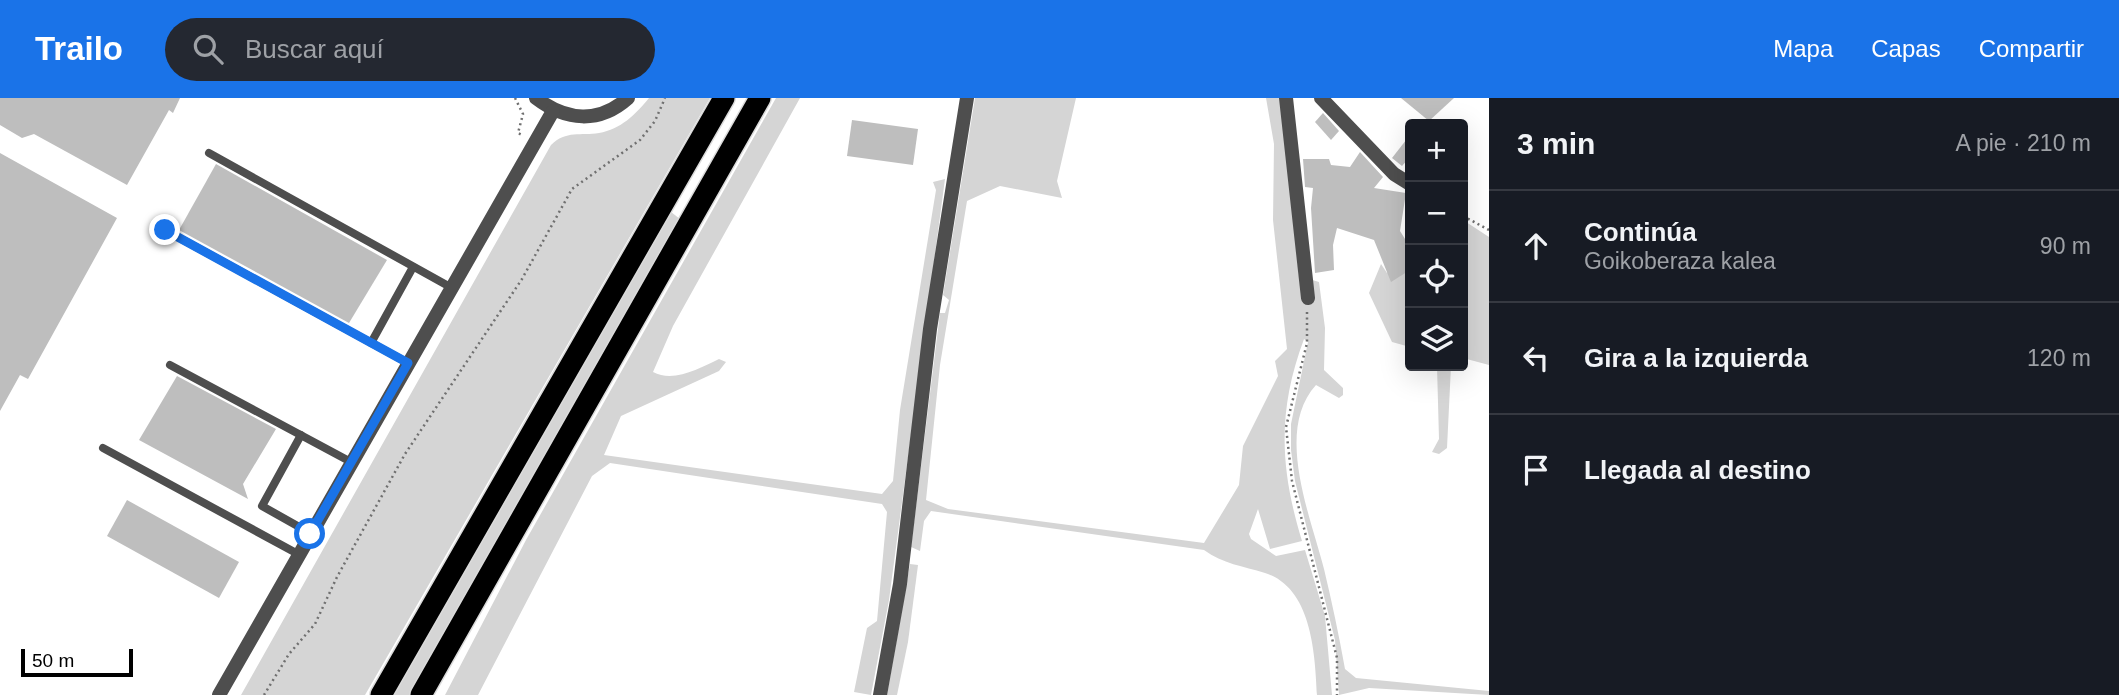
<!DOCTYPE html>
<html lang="es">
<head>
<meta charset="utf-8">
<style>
  :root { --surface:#171b24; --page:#242831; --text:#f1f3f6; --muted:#9ea1a6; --line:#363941; --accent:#1a73e8 }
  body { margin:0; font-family:Arial,sans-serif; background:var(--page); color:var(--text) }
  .controls { position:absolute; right:21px; top:21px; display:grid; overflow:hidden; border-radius:7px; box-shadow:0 7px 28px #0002 }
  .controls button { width:63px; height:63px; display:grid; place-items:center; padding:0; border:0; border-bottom:2px solid var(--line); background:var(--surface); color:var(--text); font:35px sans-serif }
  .scale { position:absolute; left:21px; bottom:18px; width:112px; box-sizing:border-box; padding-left:7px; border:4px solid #000; border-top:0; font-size:19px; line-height:24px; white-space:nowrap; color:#000; -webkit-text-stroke:5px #fff; paint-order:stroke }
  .stop { position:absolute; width:21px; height:21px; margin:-16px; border:5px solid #1a73e8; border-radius:50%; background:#fff }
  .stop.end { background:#1a73e8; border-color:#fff; box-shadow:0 2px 7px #0008 }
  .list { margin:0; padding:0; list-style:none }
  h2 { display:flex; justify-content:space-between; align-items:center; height:91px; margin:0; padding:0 28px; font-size:30px }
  h2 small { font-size:23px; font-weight:400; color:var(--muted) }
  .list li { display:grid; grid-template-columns:46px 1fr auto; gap:21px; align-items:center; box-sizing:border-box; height:112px; padding:0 28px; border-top:2px solid var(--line) }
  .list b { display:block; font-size:26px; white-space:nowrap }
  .list p { margin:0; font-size:23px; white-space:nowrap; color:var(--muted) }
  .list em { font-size:23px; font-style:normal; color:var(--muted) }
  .icon { flex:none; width:38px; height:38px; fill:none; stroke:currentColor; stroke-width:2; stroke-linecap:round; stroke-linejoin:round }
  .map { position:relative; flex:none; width:1489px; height:597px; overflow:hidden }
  header { display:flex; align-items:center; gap:42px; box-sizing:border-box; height:98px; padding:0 35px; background:var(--accent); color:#fff }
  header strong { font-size:33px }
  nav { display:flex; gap:38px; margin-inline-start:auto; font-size:24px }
  .search { width:490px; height:63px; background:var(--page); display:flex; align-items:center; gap:18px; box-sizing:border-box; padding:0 24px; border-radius:38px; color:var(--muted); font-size:26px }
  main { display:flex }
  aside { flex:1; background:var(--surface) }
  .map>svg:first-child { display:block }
  .green { fill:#d5d5d5 }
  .building { fill:#bebebe }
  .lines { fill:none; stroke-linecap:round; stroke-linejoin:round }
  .motorway-casing { stroke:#dbdbdb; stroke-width:24 }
  .path { stroke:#707070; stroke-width:2.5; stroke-dasharray:2 3.5; stroke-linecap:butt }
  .service { stroke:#4e4e4e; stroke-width:8 }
  .minor { stroke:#4e4e4e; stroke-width:14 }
  .tertiary { stroke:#4e4e4e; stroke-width:14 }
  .motorway { stroke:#000; stroke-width:21 }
  .route { stroke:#1a73e8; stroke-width:9 }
</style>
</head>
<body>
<header>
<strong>Trailo</strong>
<div class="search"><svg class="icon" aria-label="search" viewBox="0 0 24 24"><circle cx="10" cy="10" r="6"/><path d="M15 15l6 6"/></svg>Buscar aquí</div>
<nav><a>Mapa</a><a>Capas</a><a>Compartir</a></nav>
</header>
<main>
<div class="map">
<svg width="1489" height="597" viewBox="0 0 1489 597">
  <rect width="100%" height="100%" fill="#fff"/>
  <g class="green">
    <path d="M 649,0 L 710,0 L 365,597 L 241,597 L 551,47 C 566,32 581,38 599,35 C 621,31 635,17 649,0 Z"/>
    <path d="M 776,0 L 800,0 L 673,228 L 653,274 C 674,285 700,270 719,261 L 726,264 L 719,273 L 621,318 L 604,357 L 882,396 L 893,383 L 900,312 L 936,92 L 933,84 L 945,81 L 889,502 L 871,597 L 854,594 L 867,530 L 877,523 L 887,414 L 882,406 L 610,365 L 592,378 L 478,597 L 445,597 L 526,442 Z"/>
    <path d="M 975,0 L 1076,0 L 1057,83 L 1062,100 L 1000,88 L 967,103 L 940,267 L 926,402 L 948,411 L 1204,445 L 1239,387 L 1243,348 L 1278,278 L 1275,263 L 1287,251 L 1273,122 L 1274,46 L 1266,0 L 1281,0 L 1299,178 L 1319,184 L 1325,230 L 1324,272 L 1343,290 L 1343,297 L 1339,300 L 1316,287 C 1274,333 1311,419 1324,471 C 1332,504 1339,538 1345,571 L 1356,580 L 1489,593 L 1489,597 L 1369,590 L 1339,597 L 1335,542 L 1295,383 L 1291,352 L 1291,326 L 1308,244 L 1304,241 C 1277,313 1280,371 1302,443 L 1270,451 L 1258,411 L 1249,436 L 1251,441 L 1276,458 L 1305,452 L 1325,518 L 1332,597 L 1317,597 C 1315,556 1312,490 1265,475 C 1243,468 1223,466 1204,452 L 931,413 L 924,423 L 920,453 L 911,449 L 940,215 L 945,215 L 949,202 L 943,197 Z"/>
    <polygon points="671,114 680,121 412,597 392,597"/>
    <polygon points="1463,122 1489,139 1489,267 1463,260"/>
    <polygon points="1410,159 1410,249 1392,244 1369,195 1381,166 1387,175"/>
    <polygon points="1437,268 1451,268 1447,350 1439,356 1432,354 1439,341"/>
    <polygon points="910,466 918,467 908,544 897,597 887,597"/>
  </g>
  <g class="building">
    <polygon points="0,0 180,0 173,15 169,12 127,87 34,36 22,40 0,27"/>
    <polygon points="1401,0 1454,0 1429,23"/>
    <polygon points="1323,15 1339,33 1331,42 1315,24"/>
    <polygon points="852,22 918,31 913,67 847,58"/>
    <polygon points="1410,37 1410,59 1402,68 1392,60"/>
    <polygon points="1360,54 1383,79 1374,90 1406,95 1400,133 1410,149 1410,172 1391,184 1374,142 1337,130 1333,147 1334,172 1315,175 1311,110 1313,90 1305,89 1303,61 1329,61 1331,67 1350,69"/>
    <polygon points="0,55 117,120 28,281 20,277 0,313"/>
    <polygon points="216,66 387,162 349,225 179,132"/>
    <polygon points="177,278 276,331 243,386 248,401 139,342"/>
    <polygon points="127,402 239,464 219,500 107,438"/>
  </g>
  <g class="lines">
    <g class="motorway-casing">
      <g id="motorway">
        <polyline points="381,597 724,0"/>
        <polyline points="421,597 760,0"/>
      </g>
    </g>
    <g class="path">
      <polyline points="515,0 523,16 518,35 522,37"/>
      <polyline points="1463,118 1489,132"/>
      <polyline points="1307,214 1307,245 1286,329 1292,383 1337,560 1337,597"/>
      <polyline points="264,597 289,556 315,526 337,479 405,356 522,181 572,91 640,42 655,23 665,0"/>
    </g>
    <g class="service">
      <polyline points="209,55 452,190"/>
      <polyline points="165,132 408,265"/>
      <polyline points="371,245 413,169"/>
      <polyline points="170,267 351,364"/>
      <polyline points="301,337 262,408 310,435"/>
      <polyline points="103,350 298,456"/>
    </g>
    <g class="minor">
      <path d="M 536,0 C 566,23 599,26 628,0"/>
      <polyline points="1286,0 1308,200"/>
      <polyline points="1321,0 1394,76 1410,86"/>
      <polyline points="219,597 553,13"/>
    </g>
    <polyline class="tertiary" points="880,597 900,486 930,231 967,0"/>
    <use href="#motorway" class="motorway"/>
  </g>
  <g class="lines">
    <polyline class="route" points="165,132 408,265 310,436"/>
  </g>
</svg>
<div class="controls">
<button>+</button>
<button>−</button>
<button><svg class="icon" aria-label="locate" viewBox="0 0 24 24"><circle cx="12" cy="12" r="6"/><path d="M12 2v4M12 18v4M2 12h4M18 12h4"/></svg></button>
<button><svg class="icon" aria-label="layers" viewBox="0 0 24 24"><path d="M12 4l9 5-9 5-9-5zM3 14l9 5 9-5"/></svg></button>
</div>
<div class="scale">50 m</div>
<div class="stop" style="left:310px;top:436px"></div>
<div class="stop end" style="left:165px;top:132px"></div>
</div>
<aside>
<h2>3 min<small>A pie · 210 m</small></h2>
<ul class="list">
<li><svg class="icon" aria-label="ahead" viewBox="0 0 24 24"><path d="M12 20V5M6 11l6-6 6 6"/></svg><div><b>Continúa</b><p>Goikoberaza kalea</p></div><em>90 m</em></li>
<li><svg class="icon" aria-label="left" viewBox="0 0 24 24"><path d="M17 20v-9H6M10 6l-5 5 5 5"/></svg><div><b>Gira a la izquierda</b></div><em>120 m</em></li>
<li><svg class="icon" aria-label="arrive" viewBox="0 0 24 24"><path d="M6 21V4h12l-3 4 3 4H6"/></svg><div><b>Llegada al destino</b></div></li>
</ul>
</aside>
</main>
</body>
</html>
